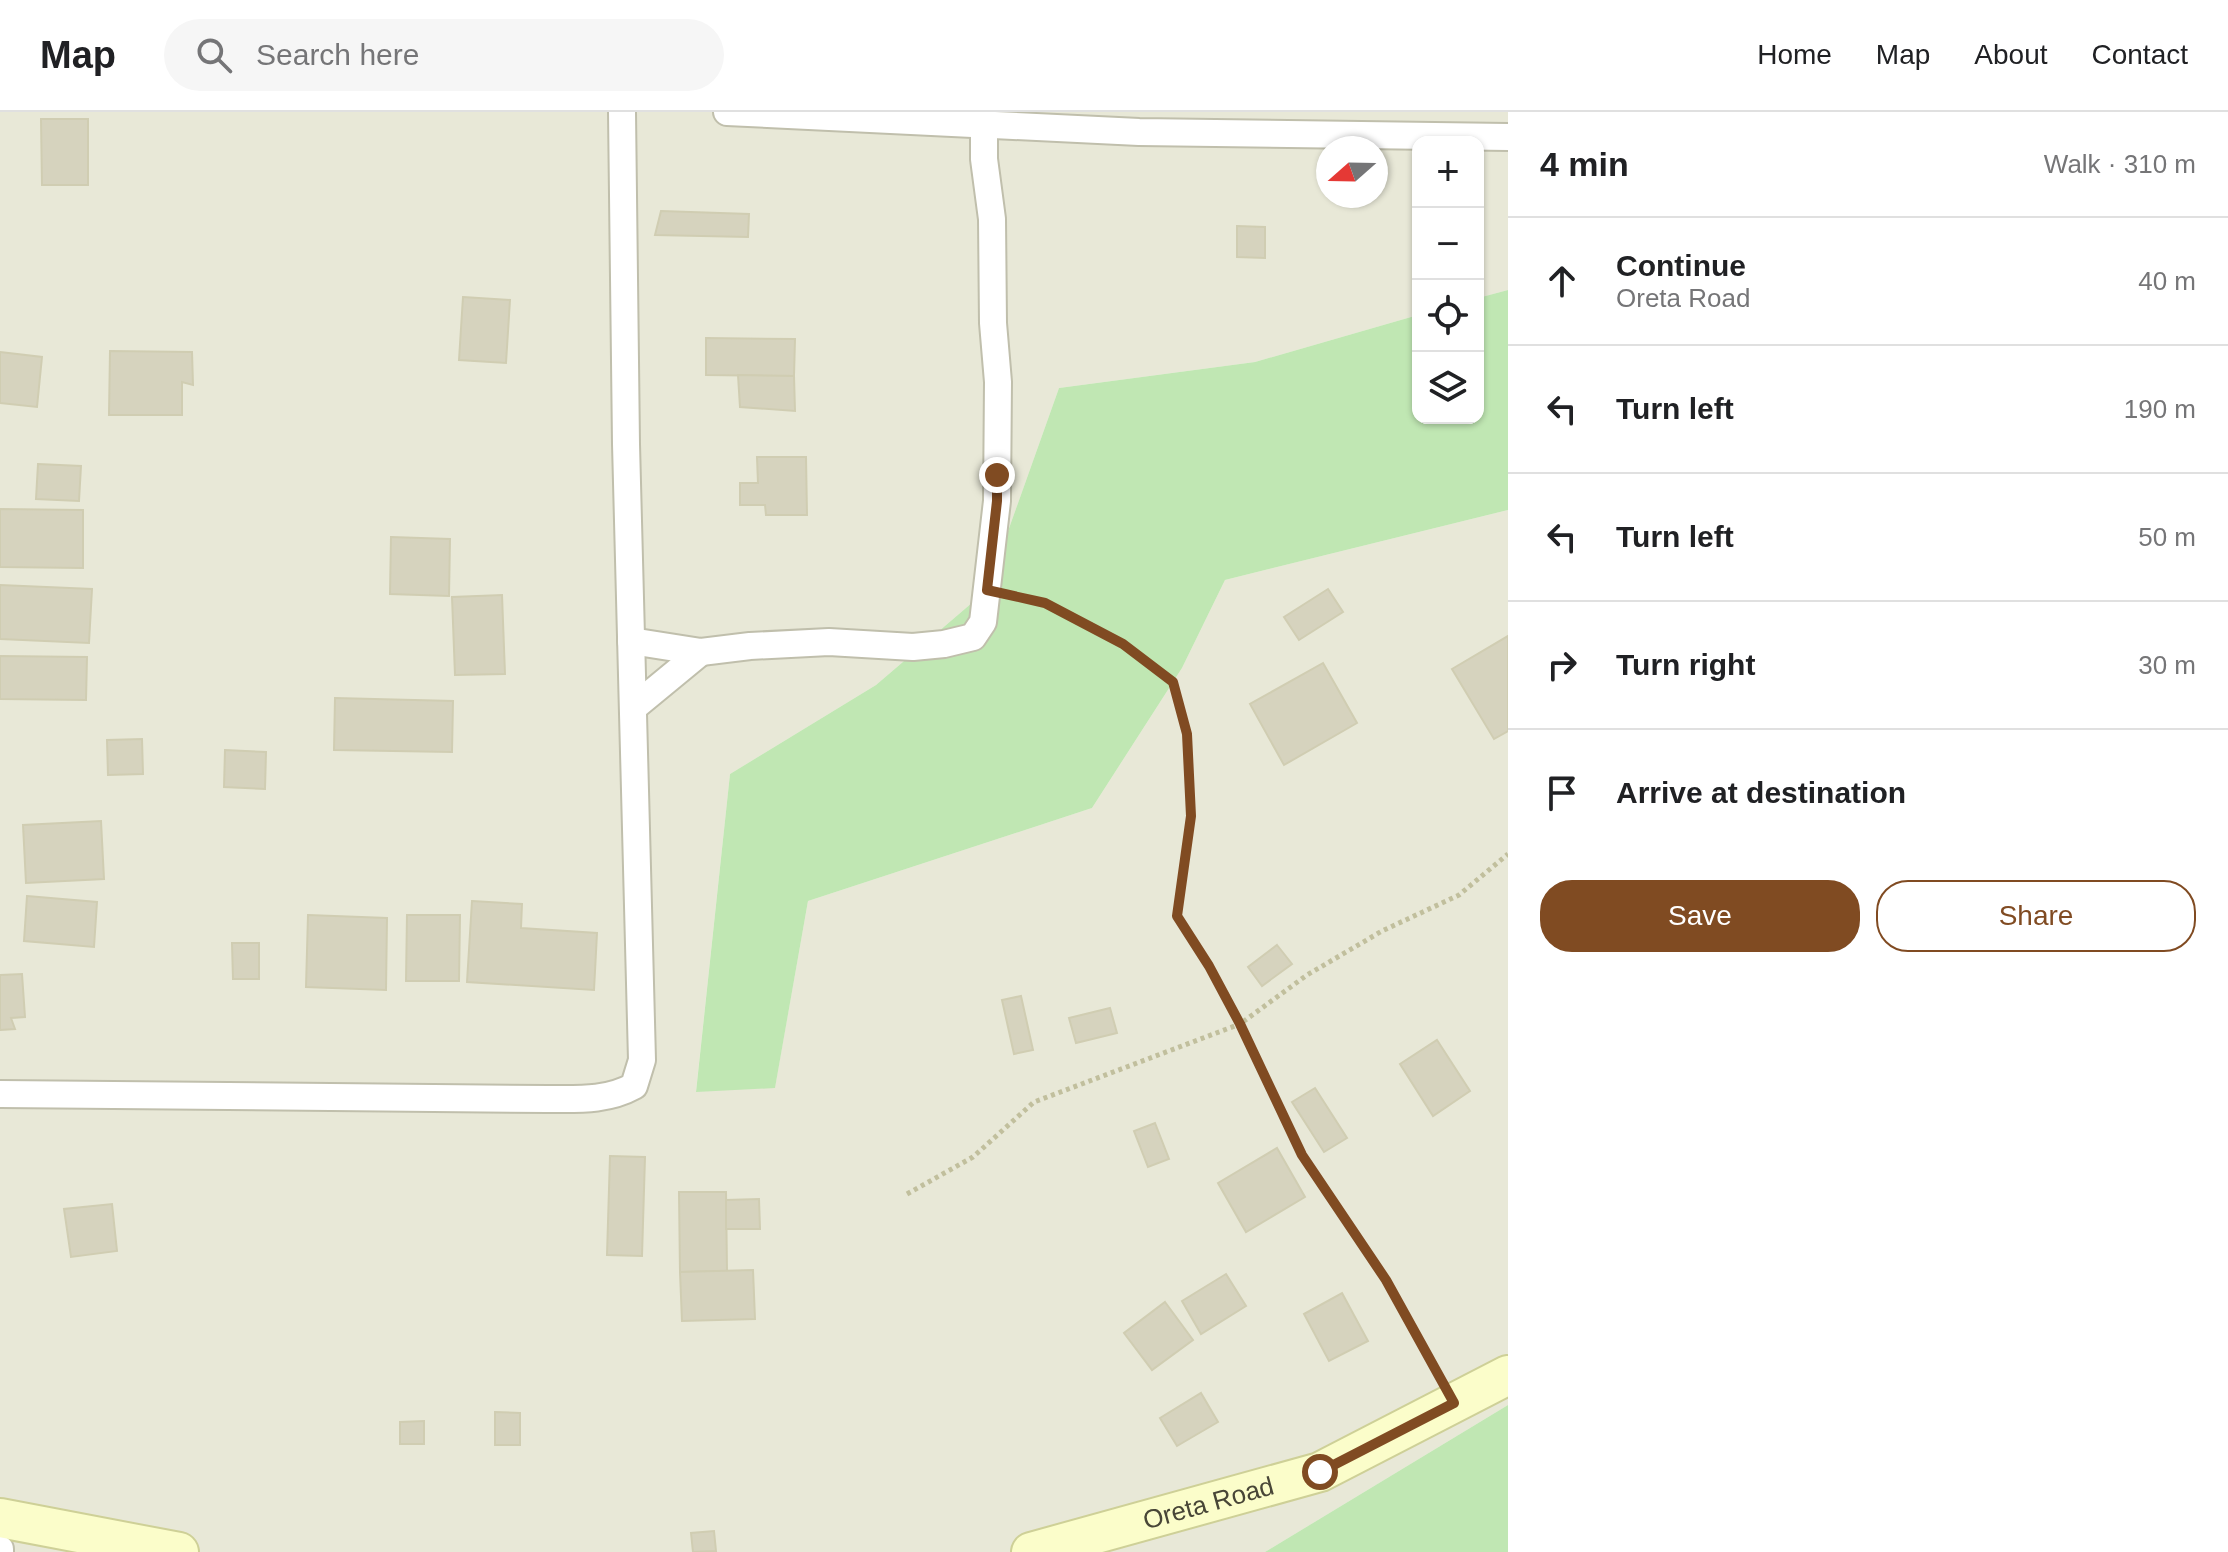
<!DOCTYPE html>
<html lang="en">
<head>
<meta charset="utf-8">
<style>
  :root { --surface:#fff; --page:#f6f6f6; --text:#202124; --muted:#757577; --line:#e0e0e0; --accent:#804b22 }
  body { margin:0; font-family:Helvetica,sans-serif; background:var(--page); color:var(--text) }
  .controls { position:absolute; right:24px; top:24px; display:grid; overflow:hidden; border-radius:16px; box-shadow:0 2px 6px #0004 }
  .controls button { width:72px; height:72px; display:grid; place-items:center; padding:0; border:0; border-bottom:2px solid var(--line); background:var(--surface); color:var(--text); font:40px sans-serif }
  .compass { position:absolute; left:1316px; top:24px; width:72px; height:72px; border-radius:50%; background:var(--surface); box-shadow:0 2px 6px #0004; rotate:250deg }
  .stop { position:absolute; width:24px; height:24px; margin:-18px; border:6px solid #804b22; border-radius:50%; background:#fff }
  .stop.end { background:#804b22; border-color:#fff; box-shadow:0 2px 8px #0008 }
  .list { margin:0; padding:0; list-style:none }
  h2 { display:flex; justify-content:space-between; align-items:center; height:104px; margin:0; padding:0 32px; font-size:34px }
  h2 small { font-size:26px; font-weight:400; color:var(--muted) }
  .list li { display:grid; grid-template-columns:52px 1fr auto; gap:24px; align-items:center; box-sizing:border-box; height:128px; padding:0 32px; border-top:2px solid var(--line) }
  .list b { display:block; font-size:30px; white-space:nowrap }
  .list p { margin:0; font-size:26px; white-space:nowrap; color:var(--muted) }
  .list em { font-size:26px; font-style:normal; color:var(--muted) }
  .actions { display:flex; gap:16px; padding:24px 32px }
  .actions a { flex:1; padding:18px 0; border:2px solid var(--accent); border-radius:32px; text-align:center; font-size:28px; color:var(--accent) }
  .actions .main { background:var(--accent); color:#fff }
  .icon { flex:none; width:44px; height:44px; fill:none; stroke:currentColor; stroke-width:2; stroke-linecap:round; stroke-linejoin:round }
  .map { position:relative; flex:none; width:1508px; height:1440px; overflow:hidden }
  header { display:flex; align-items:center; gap:48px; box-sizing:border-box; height:112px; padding:0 40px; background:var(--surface); border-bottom:2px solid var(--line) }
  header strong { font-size:38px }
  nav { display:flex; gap:44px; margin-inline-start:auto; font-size:28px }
  .search { width:560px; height:72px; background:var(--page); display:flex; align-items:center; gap:20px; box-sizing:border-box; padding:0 28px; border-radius:44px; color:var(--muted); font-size:30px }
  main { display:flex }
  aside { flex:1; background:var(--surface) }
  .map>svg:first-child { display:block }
  .residential { fill:#e8e8d7; fill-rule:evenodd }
  .green { fill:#c0e7b3 }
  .building { fill:#d6d3be; stroke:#d0cdb2; stroke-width:2 }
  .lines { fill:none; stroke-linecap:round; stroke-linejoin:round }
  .street-casing { stroke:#c0bfac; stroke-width:30 }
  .secondary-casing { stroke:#ced097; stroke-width:42 }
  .path { stroke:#c1bf9d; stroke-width:5; stroke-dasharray:4 4; stroke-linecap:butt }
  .street { stroke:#fff; stroke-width:26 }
  .secondary { stroke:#fbfdca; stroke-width:38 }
  .route { stroke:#804b22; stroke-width:10 }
  .labels { text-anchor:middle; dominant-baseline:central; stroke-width:6; stroke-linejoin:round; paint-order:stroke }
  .street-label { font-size:26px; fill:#484637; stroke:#fff }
</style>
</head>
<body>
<header>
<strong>Map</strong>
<div class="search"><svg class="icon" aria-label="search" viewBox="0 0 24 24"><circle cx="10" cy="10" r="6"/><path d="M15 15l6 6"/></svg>Search here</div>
<nav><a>Home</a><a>Map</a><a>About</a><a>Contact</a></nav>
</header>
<main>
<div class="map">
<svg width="1508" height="1440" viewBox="0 0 1508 1440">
  <rect width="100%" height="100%" fill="#f4f4e9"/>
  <path class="residential" d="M 0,0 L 1508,0 L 1508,178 L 1478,186 L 1478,30 L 1418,30 L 1418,203 L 1255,250 L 1059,276 L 987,478 L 876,573 L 730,662 L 696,979 L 775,975 L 808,789 L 1092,696 L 1182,556 L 1225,468 L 1508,398 L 1508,1293 L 1265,1440 L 0,1440 ZM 1328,36 L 1376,36 L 1376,84 L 1328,84 Z"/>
  <g class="green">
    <polygon points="1508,178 1508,398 1225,468 1182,556 1092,696 808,789 775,976 696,980 730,662 876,573 987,478 1059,276 1255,250 1418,203 1418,306 1478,306 1478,186"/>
    <polygon points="1508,1293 1508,1440 1265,1440"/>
  </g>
  <g class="building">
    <polygon points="41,7 88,7 88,73 42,73"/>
    <polygon points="661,99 749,102 748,125 655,123"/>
    <polygon points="1237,114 1265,115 1265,146 1237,145"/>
    <polygon points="463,185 510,188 506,251 459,248"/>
    <polygon points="706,226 795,227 794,264 706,263"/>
    <polygon points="110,239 192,240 193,273 182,270 182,303 109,303"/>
    <polygon points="0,240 42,245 37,295 0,291"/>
    <polygon points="738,263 794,264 795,299 740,295"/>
    <polygon points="757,345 806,345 807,403 766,403 765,393 740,393 740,371 758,371"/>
    <polygon points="38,352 81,354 79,389 36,387"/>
    <polygon points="0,397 83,398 83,456 0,455"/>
    <polygon points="391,425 450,427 449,484 390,482"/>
    <polygon points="0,473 92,477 89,531 0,527"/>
    <polygon points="1328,477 1343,500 1299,528 1284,505"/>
    <polygon points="502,483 505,562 455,563 452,485"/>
    <polygon points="1508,524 1508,619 1494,627 1452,557"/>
    <polygon points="0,544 87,545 86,588 0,587"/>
    <polygon points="1323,551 1357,611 1284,653 1250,592"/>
    <polygon points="335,586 453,589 452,640 334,638"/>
    <polygon points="142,627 143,662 108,663 107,628"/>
    <polygon points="225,638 266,640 265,677 224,675"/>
    <polygon points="101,709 104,767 26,771 23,713"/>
    <polygon points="27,784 97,790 94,835 24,829"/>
    <polygon points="472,789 522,792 521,816 597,821 594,878 467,870"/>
    <polygon points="308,803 387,806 386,878 306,875"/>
    <polygon points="407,803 460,803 459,869 406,869"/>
    <polygon points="232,831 259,831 259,867 233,867"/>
    <polygon points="1277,833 1292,852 1262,874 1248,855"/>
    <polygon points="22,862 25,905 11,906 15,917 0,918 0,863"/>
    <polygon points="1021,884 1033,938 1014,942 1002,888"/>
    <polygon points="1110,896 1117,921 1076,931 1069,906"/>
    <polygon points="1437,928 1470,979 1433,1004 1400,952"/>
    <polygon points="1315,976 1347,1026 1324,1040 1292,990"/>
    <polygon points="1155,1011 1169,1047 1148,1055 1134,1019"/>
    <polygon points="1277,1036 1305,1085 1246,1120 1218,1071"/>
    <polygon points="610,1044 645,1045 642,1144 607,1143"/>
    <polygon points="679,1080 726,1080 727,1159 680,1160"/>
    <polygon points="759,1087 760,1117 726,1117 726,1088"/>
    <polygon points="112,1092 117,1139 71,1145 64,1097"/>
    <polygon points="753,1158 755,1207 682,1209 680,1160"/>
    <polygon points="1226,1162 1246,1194 1201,1222 1182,1189"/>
    <polygon points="1342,1181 1368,1229 1329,1249 1304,1202"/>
    <polygon points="1165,1190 1193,1228 1152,1258 1124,1221"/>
    <polygon points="1201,1281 1218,1310 1177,1334 1160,1306"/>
    <polygon points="495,1300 520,1301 520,1333 495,1333"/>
    <polygon points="424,1309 424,1332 400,1332 400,1310"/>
    <polygon points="714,1419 716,1439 693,1440 691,1421"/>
  </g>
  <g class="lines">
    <g class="street-casing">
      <g id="street">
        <polyline points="727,0 1139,20 1508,25"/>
        <polyline points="631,529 701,540 750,534 829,530 913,535 944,532 973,525 983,510 997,389 998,270 993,211 992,107 984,47 984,12"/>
        <polyline points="633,596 701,540"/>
        <path d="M 0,982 L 548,987 C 578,987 607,989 634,974 L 642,948 L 626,332 L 622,0"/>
        <polyline points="0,1437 0,1440"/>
      </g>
    </g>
    <g class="secondary-casing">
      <g id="secondary">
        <polyline points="0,1406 179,1440"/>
        <path id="s1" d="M 1031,1440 L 1320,1360 L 1508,1263"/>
      </g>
    </g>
    <g class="path">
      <polyline points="1011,483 1045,491 1123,532 1173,570 1187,622 1191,704 1177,804 1209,854 1240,912 1307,863 1382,819 1459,783 1508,742"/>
      <polyline points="907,1082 973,1045 1034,990 1240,912 1302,1043 1386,1168 1438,1263"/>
    </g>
    <use href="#street" class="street"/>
    <use href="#secondary" class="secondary"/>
  </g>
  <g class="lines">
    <polyline class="route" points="997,363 997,389 987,478 1045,491 1123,532 1173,570 1187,622 1191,704 1177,804 1209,854 1240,912 1302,1043 1386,1168 1454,1291 1320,1360"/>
  </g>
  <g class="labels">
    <g class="street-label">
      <text stroke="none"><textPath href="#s1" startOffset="184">Oreta Road</textPath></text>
    </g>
  </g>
</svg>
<div class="controls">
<button>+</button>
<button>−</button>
<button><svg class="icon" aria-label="locate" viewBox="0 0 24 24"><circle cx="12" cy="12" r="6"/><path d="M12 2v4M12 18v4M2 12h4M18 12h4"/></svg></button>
<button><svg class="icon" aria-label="layers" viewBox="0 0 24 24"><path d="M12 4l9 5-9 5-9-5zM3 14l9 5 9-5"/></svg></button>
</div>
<svg class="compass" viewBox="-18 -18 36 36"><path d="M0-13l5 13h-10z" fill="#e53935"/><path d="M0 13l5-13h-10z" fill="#757577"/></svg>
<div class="stop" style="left:1320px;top:1360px"></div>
<div class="stop end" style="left:997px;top:363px"></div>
</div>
<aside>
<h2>4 min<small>Walk · 310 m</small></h2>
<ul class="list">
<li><svg class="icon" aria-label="ahead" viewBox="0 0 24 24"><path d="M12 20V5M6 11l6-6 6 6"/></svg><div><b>Continue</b><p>Oreta Road</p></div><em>40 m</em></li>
<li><svg class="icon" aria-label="left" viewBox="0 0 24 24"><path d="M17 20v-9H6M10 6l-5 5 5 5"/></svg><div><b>Turn left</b></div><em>190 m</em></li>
<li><svg class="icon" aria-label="left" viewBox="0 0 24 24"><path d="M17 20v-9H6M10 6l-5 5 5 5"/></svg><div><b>Turn left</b></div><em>50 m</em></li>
<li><svg class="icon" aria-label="right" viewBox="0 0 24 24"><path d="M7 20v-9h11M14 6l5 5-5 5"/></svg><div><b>Turn right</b></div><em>30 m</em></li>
<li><svg class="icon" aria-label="arrive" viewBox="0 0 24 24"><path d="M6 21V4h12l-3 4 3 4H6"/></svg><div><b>Arrive at destination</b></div></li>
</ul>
<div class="actions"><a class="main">Save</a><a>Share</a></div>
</aside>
</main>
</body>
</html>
